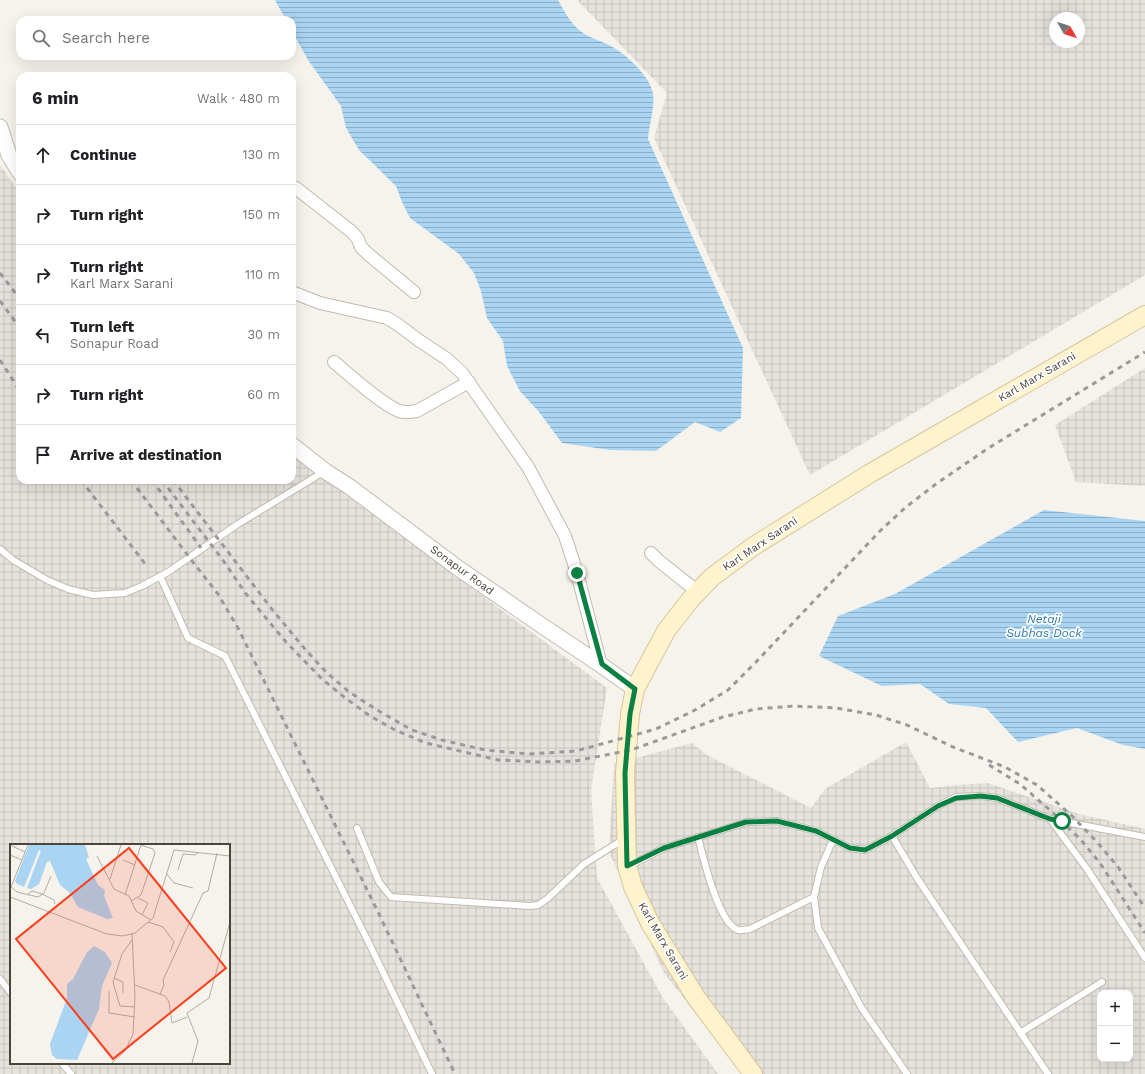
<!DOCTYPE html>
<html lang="en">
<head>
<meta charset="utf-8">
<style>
  :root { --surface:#fff; --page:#f6f6f6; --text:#202124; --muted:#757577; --line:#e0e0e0 }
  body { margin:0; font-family:"Work Sans",sans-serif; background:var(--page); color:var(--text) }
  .controls { position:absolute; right:12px; bottom:12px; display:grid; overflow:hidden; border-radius:8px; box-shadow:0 4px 16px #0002 }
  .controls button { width:36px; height:36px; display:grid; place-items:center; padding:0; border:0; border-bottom:1px solid var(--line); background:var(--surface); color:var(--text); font:20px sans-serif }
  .compass { position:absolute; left:1049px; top:12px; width:36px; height:36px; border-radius:50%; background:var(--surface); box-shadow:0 4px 16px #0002; rotate:129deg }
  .stop { position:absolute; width:12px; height:12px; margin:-9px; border:3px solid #0b8043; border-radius:50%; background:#fff }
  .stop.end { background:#0b8043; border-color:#fff; box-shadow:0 1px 4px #0008 }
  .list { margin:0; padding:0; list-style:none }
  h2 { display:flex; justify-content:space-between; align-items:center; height:52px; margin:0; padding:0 16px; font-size:17px }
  h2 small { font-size:13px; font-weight:400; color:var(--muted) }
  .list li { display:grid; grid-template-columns:26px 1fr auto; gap:12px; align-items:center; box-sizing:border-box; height:60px; padding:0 16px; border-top:1px solid var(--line) }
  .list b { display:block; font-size:15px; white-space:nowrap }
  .list p { margin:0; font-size:13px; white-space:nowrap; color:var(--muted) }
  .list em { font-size:13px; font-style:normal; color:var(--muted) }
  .icon { flex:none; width:22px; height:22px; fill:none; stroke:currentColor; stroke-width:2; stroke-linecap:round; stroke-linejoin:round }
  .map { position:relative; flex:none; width:1145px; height:1074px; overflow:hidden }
  .search { position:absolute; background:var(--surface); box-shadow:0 4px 16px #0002; left:16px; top:16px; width:280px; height:44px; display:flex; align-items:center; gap:10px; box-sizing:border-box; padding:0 14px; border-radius:12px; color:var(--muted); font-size:15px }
  .panel { position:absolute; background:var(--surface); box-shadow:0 4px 16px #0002; left:16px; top:72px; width:280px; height:412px; border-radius:12px }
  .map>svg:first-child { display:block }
  .industrial { fill:url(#industrial-grid); fill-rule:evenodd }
  .water { fill:url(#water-rules) }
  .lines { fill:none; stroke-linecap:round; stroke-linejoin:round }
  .service-casing { stroke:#c2bbae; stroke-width:8 }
  .minor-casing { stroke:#c2bbae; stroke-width:14 }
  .tertiary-casing { stroke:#c2bbae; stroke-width:17 }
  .secondary-casing { stroke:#d6c79b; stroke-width:20 }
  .service { stroke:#fff; stroke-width:6 }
  .minor { stroke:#fff; stroke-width:12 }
  .tertiary { stroke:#fff; stroke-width:15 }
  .secondary { stroke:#fff3cd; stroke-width:18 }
  .rail { stroke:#9a9a9a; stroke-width:3; stroke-dasharray:5 5; stroke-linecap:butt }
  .route { stroke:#0b8043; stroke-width:5 }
  .labels { text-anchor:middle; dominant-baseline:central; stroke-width:3.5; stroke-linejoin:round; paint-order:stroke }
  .street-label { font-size:11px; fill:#4b4439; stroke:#fff }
  .water-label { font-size:12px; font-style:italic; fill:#2e7ab2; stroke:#fff }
  .inset-road { fill:none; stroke:#b2ada4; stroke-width:1 }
  .view { fill:#fc3f1d; fill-opacity:0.15; stroke:#fc3f1d; stroke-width:2 }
  .inset-edge { fill:none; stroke:#4b4439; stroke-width:2 }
</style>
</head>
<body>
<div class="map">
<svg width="1145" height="1074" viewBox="0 0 1145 1074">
  <defs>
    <pattern id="industrial-grid" width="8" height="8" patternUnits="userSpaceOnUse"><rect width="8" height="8" fill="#e6e2dd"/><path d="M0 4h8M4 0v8" fill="none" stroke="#c7c3be"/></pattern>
    <pattern id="water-rules" width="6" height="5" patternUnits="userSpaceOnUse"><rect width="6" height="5" fill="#a9d4f2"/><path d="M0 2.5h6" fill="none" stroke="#8caec5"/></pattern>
  </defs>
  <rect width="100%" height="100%" fill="#f6f3ec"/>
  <g class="industrial">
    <path d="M 577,0 L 1145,0 L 1145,275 L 810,475 L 654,138 L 667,93 ZM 1055,18 L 1079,18 L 1079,42 L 1055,42 Z"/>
    <path d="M 0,165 L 20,193 L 20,480 L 292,480 L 292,453 L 345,494 L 607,688 L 591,790 L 597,878 L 663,998 L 718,1074 L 0,1074 ZM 11,845 L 229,845 L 229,1063 L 11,1063 Z"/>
    <polygon points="1145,368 1145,486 1076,482 1055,425"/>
    <path d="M 906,742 L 930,788 L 958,785 L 988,783 L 1079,814 L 1145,829 L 1145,1074 L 743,1074 L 664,973 L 609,852 L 614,764 L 692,743 L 707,755 L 811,808 L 825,789 ZM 1100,993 L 1130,993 L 1130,1059 L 1100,1059 Z"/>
  </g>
  <g class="water">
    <path d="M 275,0 L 558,0 C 564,11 570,22 579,30 C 590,39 603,41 614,48 C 628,56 651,78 653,94 C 655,109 649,124 648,139 L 743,348 L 741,418 L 720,432 L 695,422 L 656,451 L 610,450 L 562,443 L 539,412 L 520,391 L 507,366 L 503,341 L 487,318 L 481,291 L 474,273 L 459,254 L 410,218 L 402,202 L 396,186 L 359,150 L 346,128 L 341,106 L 308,60 L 292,31 L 292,20 L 286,20 Z"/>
    <polygon points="1044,510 1145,521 1145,749 1123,745 1077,728 1018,742 986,708 949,704 920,684 882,686 819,656 838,616 895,594"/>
  </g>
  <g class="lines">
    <g class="service-casing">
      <g id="service">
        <polyline points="0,549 13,560 47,580 68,589 93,595 125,593 142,586 168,572 238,524 325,471"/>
        <polyline points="160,576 188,638 225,656 367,939 432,1074"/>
        <polyline points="1050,819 1087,869 1145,958"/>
        <polyline points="357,828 379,882 391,897 530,906 538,905 547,899 584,864 624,839"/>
        <polyline points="892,836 917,878 1048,1074"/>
        <path d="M 698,837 C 703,857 718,923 738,930 C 741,931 747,929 750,929 L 814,897"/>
        <polyline points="833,840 821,867 814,897 818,928 861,1007 907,1074"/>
        <polyline points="629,866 664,848 747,822 777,821 816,831 850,848 865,850 892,836 938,806 956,797 980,796 997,798 1050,819 1145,837"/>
        <polyline points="0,979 11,993"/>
        <polyline points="1020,1033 1102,982"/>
        <polyline points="62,1063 71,1074"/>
      </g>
    </g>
    <g class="minor-casing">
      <g id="minor">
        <polyline points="292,188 296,188 352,232 358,239 361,247 368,254 414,292"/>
        <polyline points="292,292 320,303 387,318 397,324 417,339 447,359 462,373 528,467 565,536 577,573 601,665"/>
        <path d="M 334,362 C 351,376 380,403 399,411 C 405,413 411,412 417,411 L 469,382"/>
        <polyline points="651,553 659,561 698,592"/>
      </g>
    </g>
    <g class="tertiary-casing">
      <g id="tertiary">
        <polyline points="0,127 9,155 20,173"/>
        <polyline points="292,445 325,471 350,487 458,568 544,627 601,665 635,689"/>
      </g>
    </g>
    <g class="secondary-casing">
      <polyline id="secondary" points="753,1074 695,996 650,923 633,887 627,866 625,773 630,714 635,689 666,631 690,600 712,577 754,546 869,474 1145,315"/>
    </g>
    <use href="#service" class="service"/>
    <use href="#minor" class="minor"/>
    <use href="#tertiary" class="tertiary"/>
    <use href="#secondary" class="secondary"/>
    <g class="rail">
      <polyline points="0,273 20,299"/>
      <polyline points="0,301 20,328"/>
      <polyline points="0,360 20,391"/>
      <polyline points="81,480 146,565"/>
      <polyline points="131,480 189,557 218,594 238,628 378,912 455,1074"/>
      <polyline points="152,480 201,548"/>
      <polyline points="162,480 225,563 246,594 286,642 322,679 344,697 370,716 395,730 426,743 498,760 538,762 575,761 631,750 723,717 756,709 794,706 836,708 876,715 907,725 953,747 1005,767 1037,785 1072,816 1097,842 1118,867 1145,908"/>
      <polyline points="173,480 271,608 304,648 326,672 348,691 377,710 412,730 442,740 485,750 529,754 576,751 656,729 695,710 728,690 756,662 880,531 906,507 936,484 987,449 1145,352"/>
      <polyline points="989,765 1020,784 1052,812 1081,840 1100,863 1145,933"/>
    </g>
  </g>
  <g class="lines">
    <polyline class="route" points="577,573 602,664 635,689 630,714 625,773 627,866 664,848 746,822 777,821 816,831 850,848 865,850 892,836 938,806 956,798 980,796 997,798 1050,819 1062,821"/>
  </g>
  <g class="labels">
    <g class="street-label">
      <text transform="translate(1037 377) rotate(-30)">Karl Marx Sarani</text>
      <text transform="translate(760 544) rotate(-34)">Karl Marx Sarani</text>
      <text transform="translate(462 570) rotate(36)">Sonapur Road</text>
      <text transform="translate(663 941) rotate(60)">Karl Marx Sarani</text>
    </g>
    <g class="water-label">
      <text x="1044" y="619">Netaji<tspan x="1044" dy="14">Subhas Dock</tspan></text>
    </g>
  </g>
  <g transform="translate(10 844)">
    <rect width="220" height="220" fill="#f6f3ec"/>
    <path d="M 19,1 L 75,1 L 79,13 L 76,15 L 88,41 L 95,46 L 94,52 L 103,74 L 97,75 L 68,63 L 59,48 L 50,41 L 40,17 L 37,18 L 29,40 L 21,45 L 17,44 L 31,7 L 29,6 L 14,43 L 7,40 L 5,37 ZM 84,102 L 95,108 L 102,119 L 92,142 L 89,165 L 67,216 L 47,215 L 42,211 L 40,200 L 57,154 L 57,140 L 63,135 L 77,108 Z" fill="#a9d4f2"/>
    <path class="inset-road" d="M 0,1 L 15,8M 0,11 L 12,16M 87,12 L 104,45 L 119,52 L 126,67 L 141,76M 113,16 L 125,21M 168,26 L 173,10 L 185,11 L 188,9M 156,29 L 164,39 L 183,44M 100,35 L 111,1M 0,42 L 7,48 L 28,53 L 34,49 L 41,32M 1,43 L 18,1M 18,50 L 22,47 L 32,50 L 44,56 L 45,60M 115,51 L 131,1M 0,53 L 97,90 L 113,92 L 125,89 L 143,74 L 164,6 L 220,12M 128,54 L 138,59 L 132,71M 121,57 L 131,51 L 145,9 L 143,5 L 131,1M 138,78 L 153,83 L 164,98 L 160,108M 122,96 L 112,110 L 103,138 L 110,162 L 125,163M 104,134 L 113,138 L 113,149M 125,141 L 155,152 L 159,158 L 162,179 L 177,173M 99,147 L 99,169 L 125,173M 150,150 L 154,141 L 153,136 L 171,97 L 193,49 L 198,47 L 207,9M 102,219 L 115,207 L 123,190 L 125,152 L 122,90M 182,219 L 188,197 L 177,169 L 199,154 L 220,78"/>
    <path class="view" d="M 119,4 L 216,124 L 103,215 L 6,95 Z"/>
    <rect width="220" height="220" class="inset-edge"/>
  </g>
</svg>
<div class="controls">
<button>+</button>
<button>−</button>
</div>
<svg class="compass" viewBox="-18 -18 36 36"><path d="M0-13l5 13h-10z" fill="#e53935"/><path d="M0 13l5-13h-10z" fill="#757577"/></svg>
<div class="stop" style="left:1062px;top:821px"></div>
<div class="stop end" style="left:577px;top:573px"></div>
<div class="search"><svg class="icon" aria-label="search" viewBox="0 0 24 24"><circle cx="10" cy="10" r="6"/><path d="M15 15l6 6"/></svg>Search here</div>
<section class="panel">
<h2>6 min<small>Walk · 480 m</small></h2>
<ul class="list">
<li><svg class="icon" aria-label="ahead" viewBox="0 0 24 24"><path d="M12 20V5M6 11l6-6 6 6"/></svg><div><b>Continue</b></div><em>130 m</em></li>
<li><svg class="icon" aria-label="right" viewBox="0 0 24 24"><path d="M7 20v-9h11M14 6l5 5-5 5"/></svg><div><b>Turn right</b></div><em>150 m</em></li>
<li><svg class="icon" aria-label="right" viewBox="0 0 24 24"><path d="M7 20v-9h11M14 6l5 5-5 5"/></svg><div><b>Turn right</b><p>Karl Marx Sarani</p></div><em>110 m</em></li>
<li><svg class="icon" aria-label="left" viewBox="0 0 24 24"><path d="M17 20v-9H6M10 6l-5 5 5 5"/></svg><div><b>Turn left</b><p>Sonapur Road</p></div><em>30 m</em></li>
<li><svg class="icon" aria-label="right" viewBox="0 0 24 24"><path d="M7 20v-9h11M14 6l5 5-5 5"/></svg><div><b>Turn right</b></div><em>60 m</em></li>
<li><svg class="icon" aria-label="arrive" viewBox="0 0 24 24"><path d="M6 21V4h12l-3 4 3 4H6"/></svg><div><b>Arrive at destination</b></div></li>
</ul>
</section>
</div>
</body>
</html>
